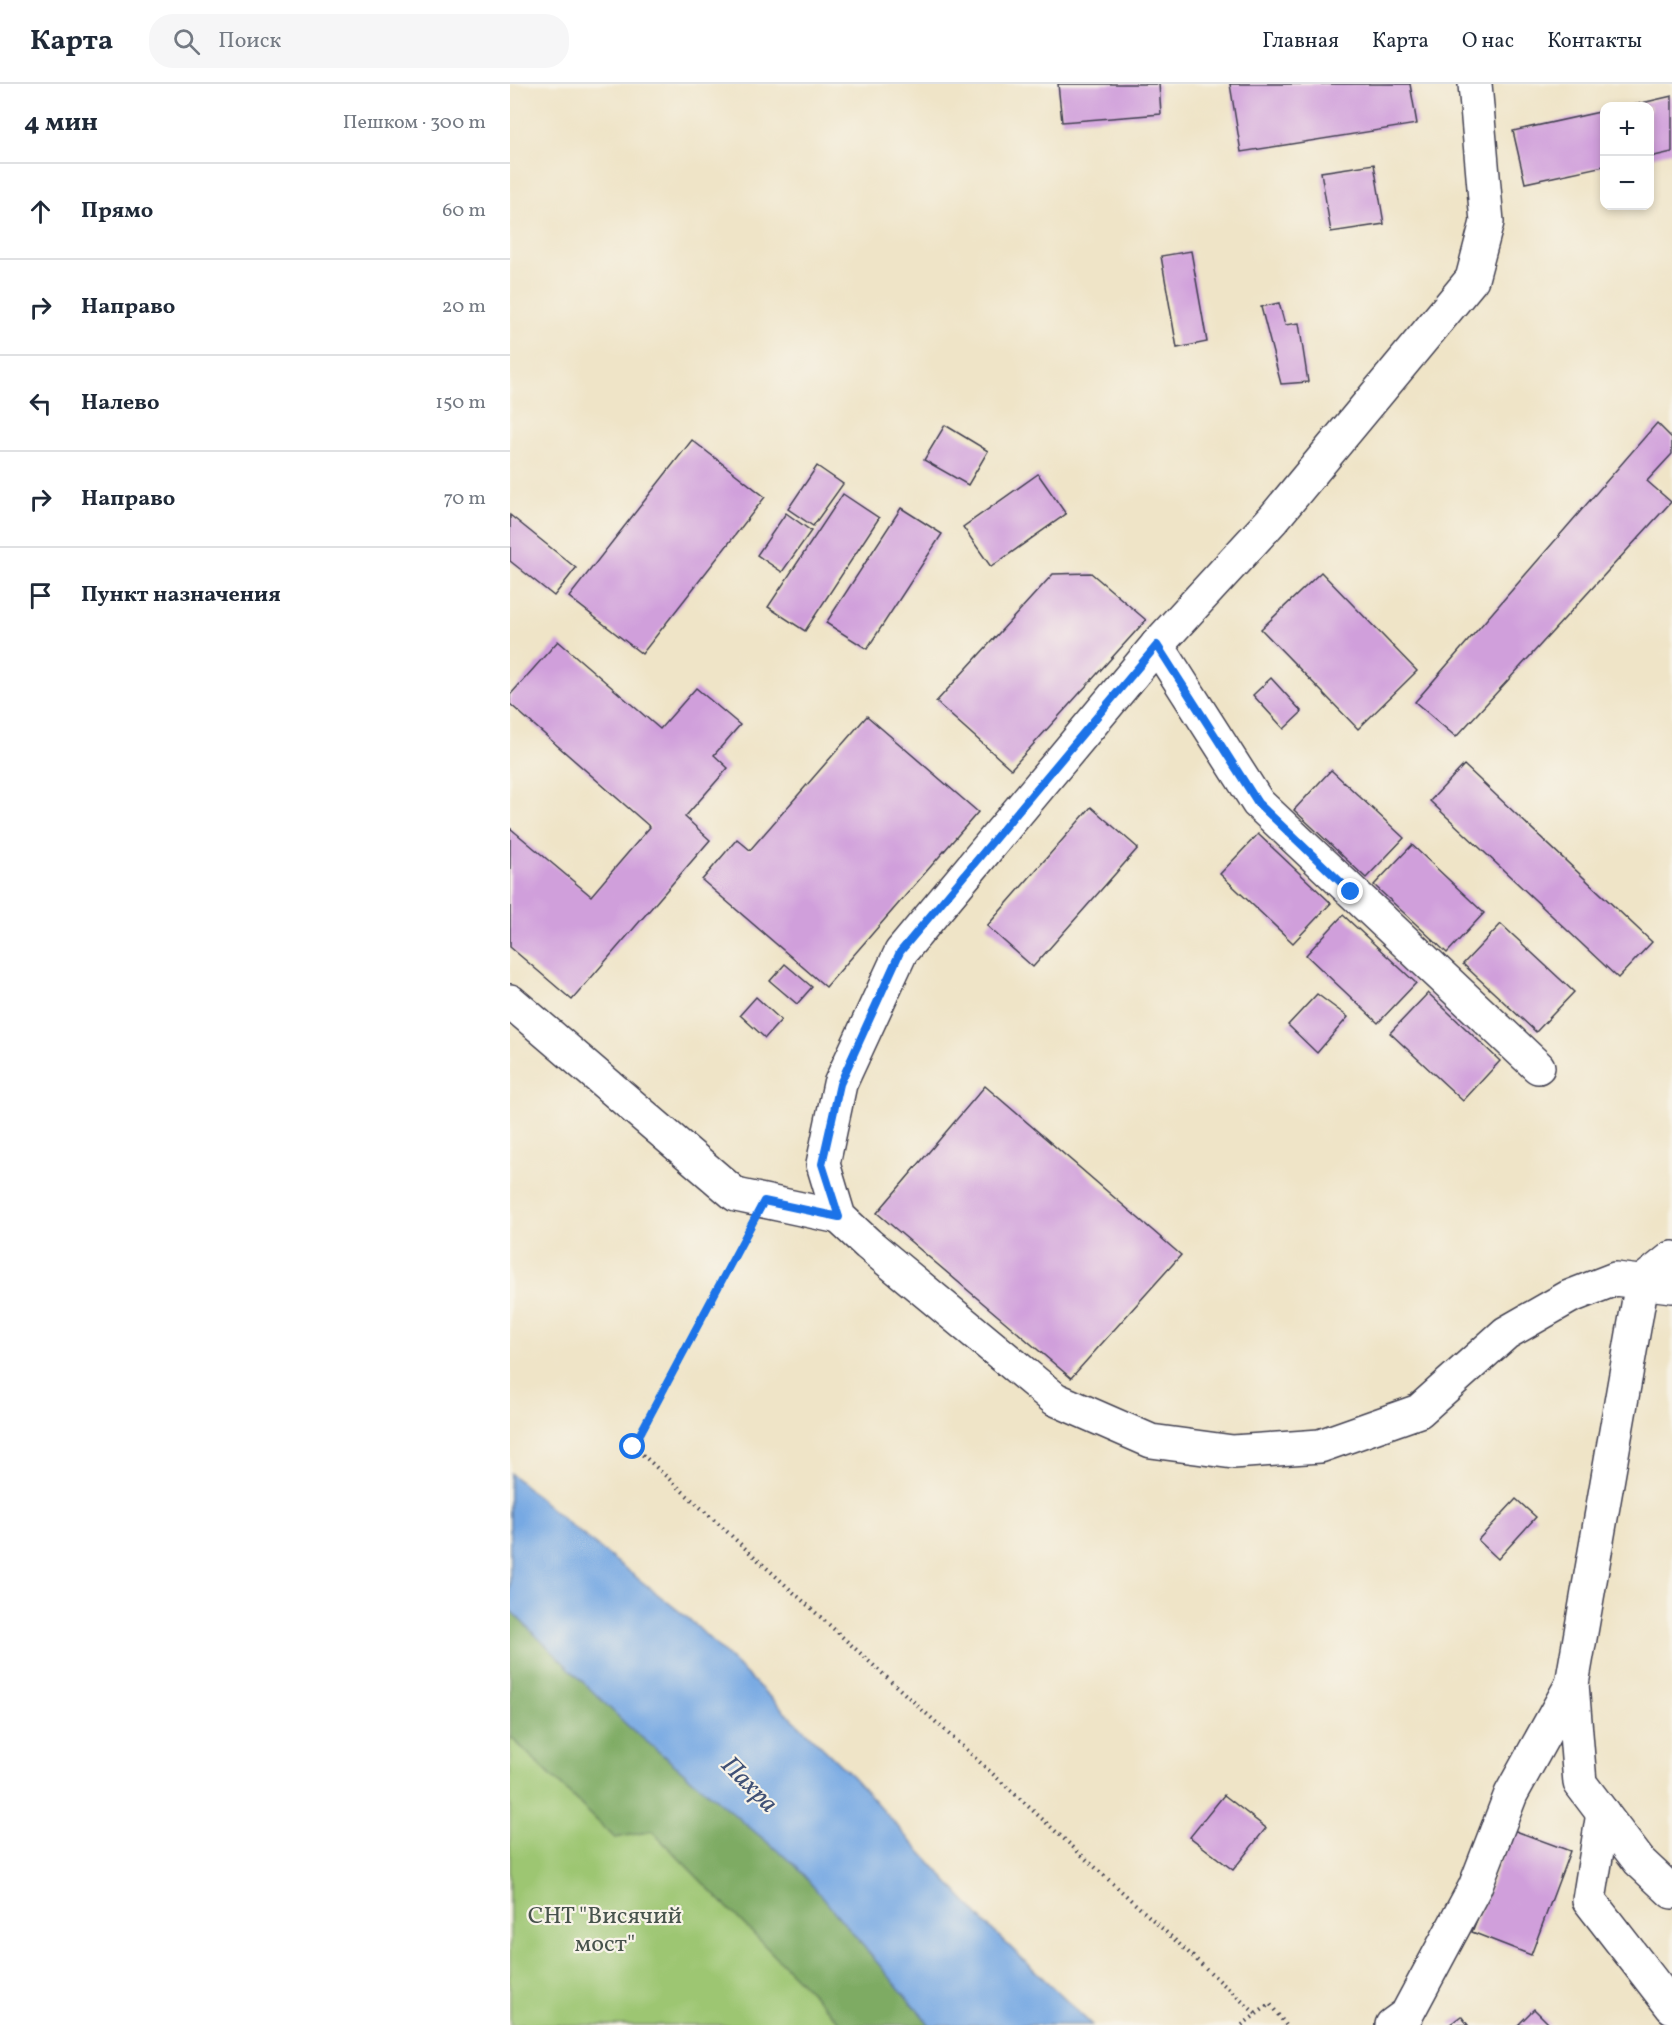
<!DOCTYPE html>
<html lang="ru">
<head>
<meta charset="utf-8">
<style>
  :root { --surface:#fff; --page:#f6f6f7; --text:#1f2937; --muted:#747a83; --line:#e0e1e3 }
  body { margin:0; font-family:Vollkorn,serif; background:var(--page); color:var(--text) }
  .controls { position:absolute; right:18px; top:18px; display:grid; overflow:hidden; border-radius:12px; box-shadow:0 3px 9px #0003 }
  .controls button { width:54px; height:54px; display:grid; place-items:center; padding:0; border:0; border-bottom:2px solid var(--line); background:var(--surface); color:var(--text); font:30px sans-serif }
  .stop { position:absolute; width:18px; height:18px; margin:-14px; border:4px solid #1a73e8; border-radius:50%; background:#fff }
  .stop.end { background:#1a73e8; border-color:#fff; box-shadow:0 2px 6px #0008 }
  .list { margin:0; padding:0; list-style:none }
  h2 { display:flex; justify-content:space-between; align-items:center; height:78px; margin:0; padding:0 24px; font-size:26px }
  h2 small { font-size:20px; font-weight:400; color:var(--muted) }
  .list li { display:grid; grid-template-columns:39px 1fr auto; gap:18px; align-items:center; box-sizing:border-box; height:96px; padding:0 24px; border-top:2px solid var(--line) }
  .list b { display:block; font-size:22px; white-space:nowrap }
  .list em { font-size:20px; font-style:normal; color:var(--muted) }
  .icon { flex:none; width:33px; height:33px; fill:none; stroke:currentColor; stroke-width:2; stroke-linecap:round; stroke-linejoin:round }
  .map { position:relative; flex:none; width:1162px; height:1941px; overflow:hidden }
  header { display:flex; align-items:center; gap:36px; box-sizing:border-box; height:84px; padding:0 30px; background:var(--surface); border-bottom:2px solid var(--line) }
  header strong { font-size:28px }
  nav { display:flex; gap:33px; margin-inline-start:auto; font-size:21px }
  .search { width:420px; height:54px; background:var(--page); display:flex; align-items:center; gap:15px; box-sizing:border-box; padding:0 21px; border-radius:24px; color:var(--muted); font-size:22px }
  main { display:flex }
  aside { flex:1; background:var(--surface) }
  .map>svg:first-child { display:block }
  .green { fill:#9dc672; stroke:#607456; stroke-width:1.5 }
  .forest { fill:#7eab64; stroke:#506650; stroke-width:1.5 }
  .water { fill:#77a9e3; stroke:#4c668f; stroke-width:1.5 }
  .building { fill:#d09fdb }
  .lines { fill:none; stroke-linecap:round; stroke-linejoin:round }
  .minor-casing { stroke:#413f50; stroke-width:36 }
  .path { stroke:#413f50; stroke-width:4; stroke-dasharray:1.5 4.5; stroke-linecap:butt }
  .minor { stroke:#fff; stroke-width:33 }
  .route { stroke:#1a73e8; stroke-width:8 }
  .labels { text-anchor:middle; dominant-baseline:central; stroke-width:4.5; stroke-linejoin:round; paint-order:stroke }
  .park-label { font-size:24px; fill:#47534c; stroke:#f7f3e8 }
  .water-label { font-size:26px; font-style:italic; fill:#405176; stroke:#f7f3e8 }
</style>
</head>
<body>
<header>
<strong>Карта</strong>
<div class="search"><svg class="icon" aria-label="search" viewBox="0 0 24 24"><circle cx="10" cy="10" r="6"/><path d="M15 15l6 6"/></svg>Поиск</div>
<nav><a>Главная</a><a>Карта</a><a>О нас</a><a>Контакты</a></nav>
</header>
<main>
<aside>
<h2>4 мин<small>Пешком · 300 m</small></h2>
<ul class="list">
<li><svg class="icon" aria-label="ahead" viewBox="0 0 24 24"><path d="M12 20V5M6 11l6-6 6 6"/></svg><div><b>Прямо</b></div><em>60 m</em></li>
<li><svg class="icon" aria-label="right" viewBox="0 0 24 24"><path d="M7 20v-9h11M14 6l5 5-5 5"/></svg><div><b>Направо</b></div><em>20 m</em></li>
<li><svg class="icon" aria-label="left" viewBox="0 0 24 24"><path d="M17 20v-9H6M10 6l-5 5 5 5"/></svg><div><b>Налево</b></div><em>150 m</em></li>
<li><svg class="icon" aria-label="right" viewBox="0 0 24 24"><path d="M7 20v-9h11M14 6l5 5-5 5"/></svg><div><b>Направо</b></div><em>70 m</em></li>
<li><svg class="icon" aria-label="arrive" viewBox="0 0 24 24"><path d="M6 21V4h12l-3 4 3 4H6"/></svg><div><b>Пункт назначения</b></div></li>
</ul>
</aside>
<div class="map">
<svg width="1162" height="1941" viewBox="0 0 1162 1941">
  <rect width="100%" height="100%" fill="#f7f3e8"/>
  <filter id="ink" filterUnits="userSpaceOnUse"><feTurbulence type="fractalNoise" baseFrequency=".0167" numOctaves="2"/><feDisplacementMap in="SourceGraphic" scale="12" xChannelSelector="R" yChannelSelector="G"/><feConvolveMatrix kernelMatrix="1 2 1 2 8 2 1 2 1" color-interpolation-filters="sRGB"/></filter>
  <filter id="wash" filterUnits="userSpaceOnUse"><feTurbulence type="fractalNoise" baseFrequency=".008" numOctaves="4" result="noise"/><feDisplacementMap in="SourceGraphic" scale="24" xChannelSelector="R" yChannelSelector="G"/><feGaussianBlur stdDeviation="1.35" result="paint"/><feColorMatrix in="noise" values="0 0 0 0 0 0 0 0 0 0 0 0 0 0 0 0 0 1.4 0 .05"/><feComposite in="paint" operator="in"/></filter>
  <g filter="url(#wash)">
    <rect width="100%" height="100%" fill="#efe4c7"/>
    <polygon class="green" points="0,1652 105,1754 142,1747 333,1941 0,1941"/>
    <polygon class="forest" points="0,1526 118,1642 286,1782 420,1941 333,1941 142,1747 105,1754 0,1652"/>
    <polygon class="water" points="0,1389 59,1440 179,1535 343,1693 475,1839 582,1941 420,1941 286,1782 118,1642 0,1526"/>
    <g id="blocks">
      <g class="building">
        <polygon points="548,0 649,0 651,30 552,38"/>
        <polygon points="720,0 900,0 907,40 731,68"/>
        <polygon points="1162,12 1162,68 1140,73 1140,22 1119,22"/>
        <polygon points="1094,27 1094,82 1015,99 1003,47"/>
        <polygon points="864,80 874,140 821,148 811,88"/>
        <polygon points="681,167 697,258 667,264 651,172"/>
        <polygon points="769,219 775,241 789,239 798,298 771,300 751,223"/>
        <polygon points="1147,339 1162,354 1162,370 1137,397 1161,418 946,653 905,618"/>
        <polygon points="435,341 478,367 458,401 414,376"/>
        <polygon points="182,356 255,413 132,570 59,513"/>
        <polygon points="307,382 333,400 303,442 278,425"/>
        <polygon points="528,390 556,430 481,483 453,443"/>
        <polygon points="333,410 369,434 295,547 258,523"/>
        <polygon points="391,424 432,450 357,565 316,539"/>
        <polygon points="276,429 301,447 272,488 247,471"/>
        <polygon points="0,431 66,484 44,512 0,477"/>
        <polygon points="811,488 907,587 848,645 751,545"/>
        <polygon points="581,489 636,536 501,685 426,618 543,490"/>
        <polygon points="48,557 150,645 186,604 230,641 204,671 218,684 175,733 200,756 62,916 0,863 0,744 81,812 140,743 0,620 0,611"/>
        <polygon points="761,594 792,628 774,645 743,611"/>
        <polygon points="357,632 468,728 316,903 192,796 227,755 240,766"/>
        <polygon points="954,681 1142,858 1108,894 920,717"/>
        <polygon points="821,686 894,754 856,794 784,726"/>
        <polygon points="581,723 628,764 523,883 477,842"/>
        <polygon points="748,750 821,819 783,859 710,790"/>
        <polygon points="902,761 974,829 937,869 864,801"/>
        <polygon points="833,831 906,899 868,939 796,871"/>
        <polygon points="991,840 1064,908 1026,948 953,880"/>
        <polygon points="275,880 302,903 287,920 260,897"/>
        <polygon points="918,909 990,977 953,1017 880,949"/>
        <polygon points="807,910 838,933 807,969 778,941"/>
        <polygon points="246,913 271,936 255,954 230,931"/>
        <polygon points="475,1002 671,1171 561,1294 367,1129"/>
        <polygon points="1006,1415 1026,1433 988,1475 968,1456"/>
        <polygon points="714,1711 756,1744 723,1786 680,1753"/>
        <polygon points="1003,1746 1060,1767 1021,1871 962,1848"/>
        <polygon points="1024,1925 1040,1941 1008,1941"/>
        <polygon points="951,1932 958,1941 939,1941"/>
      </g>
    </g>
  </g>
  <g filter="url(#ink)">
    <use href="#blocks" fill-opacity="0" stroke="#413f50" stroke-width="1.5"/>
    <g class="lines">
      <g class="minor-casing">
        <g id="minor">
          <polyline points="965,0 977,138 962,195 764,434 647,561 391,868 330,1000 313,1080 329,1133 358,1160 545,1315 641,1357 723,1368 810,1362 909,1327 996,1249 1059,1213 1105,1195 1162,1202"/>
          <polyline points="647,561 748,719 1028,983"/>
          <polyline points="0,917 226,1111 329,1133"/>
          <polyline points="1062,1600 1070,1699 1129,1777 1162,1808"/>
          <polyline points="1093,1729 1079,1816 1162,1923"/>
          <polyline points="882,1941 897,1930 965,1803 1001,1710 1062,1600 1132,1198 1162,1174"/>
        </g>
      </g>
      <g class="path">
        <polyline points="239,1145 124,1363 746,1930"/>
        <polyline points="732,1941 760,1920 776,1941"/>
      </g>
      <use href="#minor" class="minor"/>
    </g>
  </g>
  <g class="lines" filter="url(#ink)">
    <polyline class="route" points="123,1363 254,1117 329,1133 312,1080 330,1000 390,868 647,561 748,719 841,808"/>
  </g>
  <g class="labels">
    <g class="park-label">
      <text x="95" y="1833">СНТ "Висячий<tspan x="95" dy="28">мост"</tspan></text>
    </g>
    <g class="water-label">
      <text transform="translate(239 1701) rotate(45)">Пахра</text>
    </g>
  </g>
</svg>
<div class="controls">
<button>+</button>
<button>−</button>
</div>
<div class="stop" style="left:123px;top:1363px"></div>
<div class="stop end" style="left:841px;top:808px"></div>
</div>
</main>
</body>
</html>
